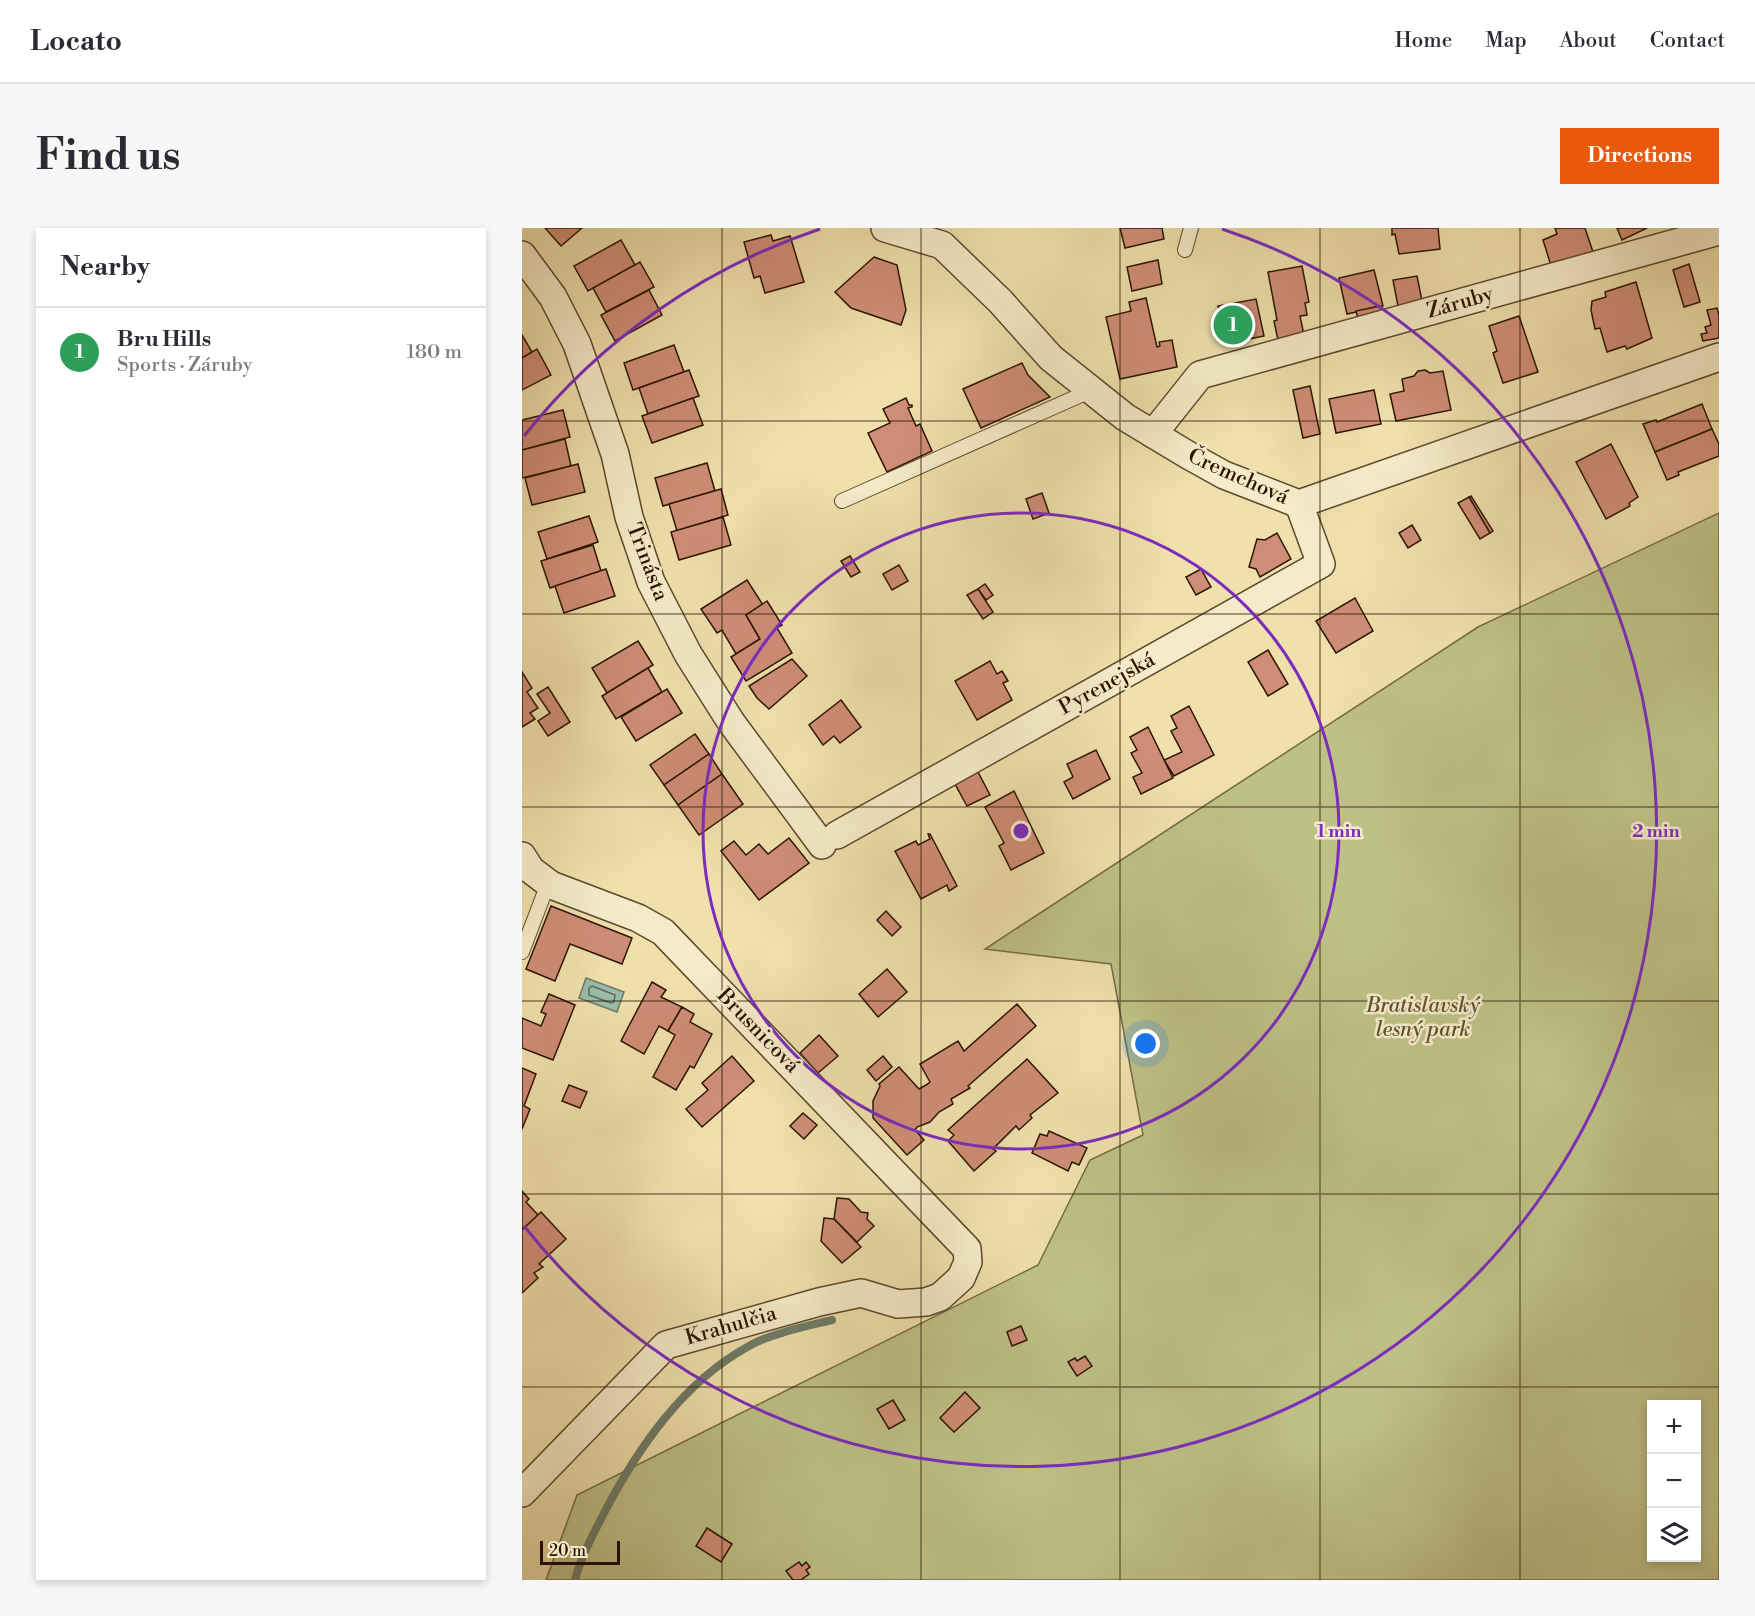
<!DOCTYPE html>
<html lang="en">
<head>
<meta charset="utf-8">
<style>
  :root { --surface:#fff; --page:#f7f7f7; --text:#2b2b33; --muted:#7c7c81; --line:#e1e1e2; --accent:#ea580c }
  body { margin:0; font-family:"Libre Bodoni",serif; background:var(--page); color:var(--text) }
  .controls { position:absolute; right:18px; bottom:18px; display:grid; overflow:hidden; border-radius:0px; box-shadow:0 3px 9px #0003 }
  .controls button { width:54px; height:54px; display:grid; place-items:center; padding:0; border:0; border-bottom:2px solid var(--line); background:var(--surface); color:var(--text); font:30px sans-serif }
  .scale { position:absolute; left:18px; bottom:15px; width:80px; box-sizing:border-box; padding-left:6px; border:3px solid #2b1500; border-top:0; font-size:16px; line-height:21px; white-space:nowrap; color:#2b1500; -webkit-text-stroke:4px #f5ebc9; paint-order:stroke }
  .you { position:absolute; left:624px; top:816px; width:21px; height:21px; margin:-15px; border:4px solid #fff; border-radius:50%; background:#1a73e8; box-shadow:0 0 0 9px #1a73e833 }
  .badge { display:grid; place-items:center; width:39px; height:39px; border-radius:50%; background:var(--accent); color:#fff; font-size:20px; font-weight:700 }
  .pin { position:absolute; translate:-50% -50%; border:3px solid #fff; box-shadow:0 2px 6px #0006 }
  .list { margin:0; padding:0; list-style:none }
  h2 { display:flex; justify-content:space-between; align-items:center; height:78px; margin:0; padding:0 24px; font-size:26px }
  h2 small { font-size:20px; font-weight:400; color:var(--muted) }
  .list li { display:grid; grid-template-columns:39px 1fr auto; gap:18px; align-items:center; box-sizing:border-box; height:90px; padding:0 24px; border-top:2px solid var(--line) }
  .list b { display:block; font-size:22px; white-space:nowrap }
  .list p { margin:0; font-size:20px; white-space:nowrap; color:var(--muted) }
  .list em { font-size:20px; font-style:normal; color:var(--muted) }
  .icon { flex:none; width:33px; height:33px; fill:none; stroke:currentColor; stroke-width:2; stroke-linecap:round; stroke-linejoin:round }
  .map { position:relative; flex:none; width:1197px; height:1352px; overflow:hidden; border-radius:0px }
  header { display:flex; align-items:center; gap:36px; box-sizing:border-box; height:84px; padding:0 30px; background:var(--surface); border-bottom:2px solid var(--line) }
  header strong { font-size:28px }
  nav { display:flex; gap:33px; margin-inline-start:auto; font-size:21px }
  .intro { display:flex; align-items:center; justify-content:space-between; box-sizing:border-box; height:144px; padding:0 36px }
  h1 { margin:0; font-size:42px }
  .button { padding:15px 27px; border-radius:0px; background:var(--accent); color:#fff; font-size:21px; font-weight:700 }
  main { display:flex; gap:36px; padding:0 36px }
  aside { flex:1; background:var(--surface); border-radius:0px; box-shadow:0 3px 9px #0003 }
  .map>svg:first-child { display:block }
  .green { fill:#bec186; stroke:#746b43; stroke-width:1.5; fill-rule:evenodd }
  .water { fill:#9abdab; stroke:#6e7a67; stroke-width:1.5 }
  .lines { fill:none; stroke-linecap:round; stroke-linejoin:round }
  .shore { stroke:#626956; stroke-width:1.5 }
  .stream { stroke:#6e7a67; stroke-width:8 }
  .building { fill:#cf8d77; stroke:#2b1500; stroke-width:1.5 }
  .lane-casing { stroke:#5c482b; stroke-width:16 }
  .street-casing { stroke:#5c482b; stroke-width:30 }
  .lane { stroke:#f5ebc9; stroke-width:14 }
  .street { stroke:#f5ebc9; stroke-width:27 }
  .grid { fill:none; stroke:#2b1500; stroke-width:1.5; stroke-opacity:0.55 }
  .ring { fill:none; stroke:#7b2cbf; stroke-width:3 }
  .labels { text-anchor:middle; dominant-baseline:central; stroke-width:5; stroke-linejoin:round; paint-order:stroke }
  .street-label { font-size:21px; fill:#2b1500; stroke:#f5ebc9 }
  .park-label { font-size:21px; font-style:italic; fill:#5e512f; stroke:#f5ebc9 }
  .centre { fill:#7b2cbf; stroke:#f5ebc9; stroke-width:3 }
  .ring-label { font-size:18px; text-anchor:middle; font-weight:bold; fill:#7b2cbf; stroke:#f5ebc9; stroke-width:5; stroke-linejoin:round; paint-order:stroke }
</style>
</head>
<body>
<header>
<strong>Locato</strong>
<nav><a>Home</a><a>Map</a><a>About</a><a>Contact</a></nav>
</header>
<div class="intro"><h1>Find us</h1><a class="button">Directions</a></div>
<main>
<aside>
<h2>Nearby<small></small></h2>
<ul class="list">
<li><span class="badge" style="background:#2e9e5b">1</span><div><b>Bru Hills</b><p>Sports · Záruby</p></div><em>180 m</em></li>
</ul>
</aside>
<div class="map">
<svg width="1197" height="1352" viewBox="0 0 1197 1352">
  <rect width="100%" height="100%" fill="#efe0ac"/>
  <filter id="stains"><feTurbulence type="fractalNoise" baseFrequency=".00333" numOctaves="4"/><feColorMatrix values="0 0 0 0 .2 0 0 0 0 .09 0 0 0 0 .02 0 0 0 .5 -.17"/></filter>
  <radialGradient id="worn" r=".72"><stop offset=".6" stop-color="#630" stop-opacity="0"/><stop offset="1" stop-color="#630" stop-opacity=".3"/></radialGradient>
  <path class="green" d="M 1197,285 L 1197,1352 L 24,1352 L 55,1267 L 516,1037 L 568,932 L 621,907 L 589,736 L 463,721 L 956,399 ZM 1130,1176 L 1174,1176 L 1174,1330 L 1130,1330 Z"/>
  <polygon class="water" points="64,750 102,764 95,784 57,770"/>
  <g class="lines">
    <polygon class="shore" points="70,758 93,767 92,774 89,775 67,767 67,760"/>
    <path class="stream" d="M 53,1352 C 59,1328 71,1307 82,1285 C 116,1220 161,1154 227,1118 C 247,1106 286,1098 310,1092"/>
  </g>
  <g class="building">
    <polygon points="23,0 60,0 39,18"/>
    <polygon points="598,0 640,0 642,11 603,20"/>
    <polygon points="870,0 916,0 918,21 877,26 873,6 870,7"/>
    <polygon points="1033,0 1063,0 1073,30 1031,44 1021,12 1035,6"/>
    <polygon points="1095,0 1125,0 1100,12"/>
    <polygon points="249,7 251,13 268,8 282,54 243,65 238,48 232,50 222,14"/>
    <polygon points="99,12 113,37 66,63 52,38"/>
    <polygon points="352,29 375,37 384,82 379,97 329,80 313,64"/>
    <polygon points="636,32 640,56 610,63 605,39"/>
    <polygon points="118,34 132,59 84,84 71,60"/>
    <polygon points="1167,36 1178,74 1162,79 1151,42"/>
    <polygon points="780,38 787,74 783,75 785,87 778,88 782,107 756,112 752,93 755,92 746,44"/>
    <polygon points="852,42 861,78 825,86 817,50"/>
    <polygon points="895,48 900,73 876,78 871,52"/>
    <polygon points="1114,54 1130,110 1105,121 1103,118 1085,124 1078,100 1073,101 1069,82 1070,73 1084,69 1083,64"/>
    <polygon points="127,62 140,87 93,113 79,87"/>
    <polygon points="624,70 635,119 638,118 637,114 650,112 655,139 598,151 584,89 609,83 607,74"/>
    <polygon points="734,71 742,108 703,116 696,78"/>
    <polygon points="858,78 861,91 837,95 834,83"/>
    <polygon points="1195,80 1197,87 1197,110 1181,113 1179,106 1185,105 1183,99 1189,97 1185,82"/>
    <polygon points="997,88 1016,144 981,155 971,125 975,123 967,98"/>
    <polygon points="0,107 10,124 0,130"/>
    <polygon points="152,117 162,144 111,162 102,135"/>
    <polygon points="15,121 29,147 0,162 0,130"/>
    <polygon points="500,135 506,147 528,169 459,200 441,161"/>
    <polygon points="167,142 177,168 126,186 117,160"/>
    <polygon points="903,142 908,145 921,143 929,182 874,193 868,166 882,163 880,151 892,148 896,143"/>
    <polygon points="788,158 798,206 781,210 771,162"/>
    <polygon points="852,162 859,196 814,205 807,171"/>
    <polygon points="171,170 181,197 130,215 120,188"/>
    <polygon points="384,170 387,177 390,177 390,179 386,180 394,198 398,196 410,223 365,244 346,205 368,195 361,181"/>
    <polygon points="1180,176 1190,201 1133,224 1121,196 1134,192 1135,194"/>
    <polygon points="41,182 48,209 0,222 0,192"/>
    <polygon points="1190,201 1197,216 1197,228 1156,244 1157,247 1145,252 1133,224"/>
    <polygon points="43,211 49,238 0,250 0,222"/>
    <polygon points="1089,216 1116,269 1107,275 1108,278 1084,291 1054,234"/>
    <polygon points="185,235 193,263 141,278 133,250"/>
    <polygon points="56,236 63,264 10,277 3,250"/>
    <polygon points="199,261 206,287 155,303 147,276"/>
    <polygon points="520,265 527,285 511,291 504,271"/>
    <polygon points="949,268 971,303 968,305 947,269"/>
    <polygon points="947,269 968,305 958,311 936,275"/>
    <polygon points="67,288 76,314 25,331 16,304"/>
    <polygon points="201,289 209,317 157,332 149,304"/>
    <polygon points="890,297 899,312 886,320 877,305"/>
    <polygon points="755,305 769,331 738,349 734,341 727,339 735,311 743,312"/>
    <polygon points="71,317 79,343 28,360 19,333"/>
    <polygon points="328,328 338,344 329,349 319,333"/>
    <polygon points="377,337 386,353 370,362 361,346"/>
    <polygon points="84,341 93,368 42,385 33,358"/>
    <polygon points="679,341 689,359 674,367 664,349"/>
    <polygon points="225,352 241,377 224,387 238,411 214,426 200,402 195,405 179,381"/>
    <polygon points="463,356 471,367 464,372 456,361"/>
    <polygon points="456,361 471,384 461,391 445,367"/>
    <polygon points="833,370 851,403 814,425 794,393"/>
    <polygon points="245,373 260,397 255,400 270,425 224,453 209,429 238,411 224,387"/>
    <polygon points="116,413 131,437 85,465 70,440"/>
    <polygon points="746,422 766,456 746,468 726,434"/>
    <polygon points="270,431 285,448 247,481 235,470 227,458"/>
    <polygon points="468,433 475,446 480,443 486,453 481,455 490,472 455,492 433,453"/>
    <polygon points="126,440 140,464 94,491 80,468"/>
    <polygon points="0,444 10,460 5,464 16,480 8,485 13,491 0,499"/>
    <polygon points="26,459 48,494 26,508 16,493 28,485 15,466"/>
    <polygon points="145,461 160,485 114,513 99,489"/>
    <polygon points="319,472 339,499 318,515 312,508 301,517 287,497"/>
    <polygon points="667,478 692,527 652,548 642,532 660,524 649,503 655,500 649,488"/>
    <polygon points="626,499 651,550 619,566 611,549 620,545 609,525 615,522 608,509"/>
    <polygon points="173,506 187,526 142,557 128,537"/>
    <polygon points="574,522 588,551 551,571 542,554 551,549 545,536"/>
    <polygon points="187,526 200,546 156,577 142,557"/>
    <polygon points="456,544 468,567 445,578 433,556"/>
    <polygon points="200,546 221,576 177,607 156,577"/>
    <polygon points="492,563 522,625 489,642 477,618 482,615 463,579"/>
    <polygon points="406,606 408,606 435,658 427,663 425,657 399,671 373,623 394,613 396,617 408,611"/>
    <polygon points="267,610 287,635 237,672 199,623 212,613 224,627 237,616 246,626"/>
    <polygon points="29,678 110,710 100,736 48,716 33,753 4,741"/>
    <polygon points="364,683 379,699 370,708 355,692"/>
    <polygon points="365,741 385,764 356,789 337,766"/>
    <polygon points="130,754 144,762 139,769 160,779 146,803 137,798 122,826 99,813"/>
    <polygon points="27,766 53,777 31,832 0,820 0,790 19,798 24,786 19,784"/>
    <polygon points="495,776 514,798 446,858 448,860 429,871 431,876 417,884 408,894 395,899 393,902 402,912 385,927 351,890 351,873 358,858 357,856 377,839 397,861 404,857 408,854 398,836 436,813 442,823"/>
    <polygon points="160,779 172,786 168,794 190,806 172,840 168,838 154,862 131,849 153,807 146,803"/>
    <polygon points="297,807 316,828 296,845 278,825"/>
    <polygon points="210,828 232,853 180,899 164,881 186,862 180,855"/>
    <polygon points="361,828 370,839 354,853 345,842"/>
    <polygon points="505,831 536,865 508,887 510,890 497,902 494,898 471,921 474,923 452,943 426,913 432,907 426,902"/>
    <polygon points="0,840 14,846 2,878 8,881 0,901"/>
    <polygon points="47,857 65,864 58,880 40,873"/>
    <polygon points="281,885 295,897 282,911 268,898"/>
    <polygon points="527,903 565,920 557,937 550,934 546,943 510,925 518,906 525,908"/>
    <polygon points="0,963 7,971 4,974 16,987 0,1002"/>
    <polygon points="315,970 327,971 339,984 346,985 345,991 352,998 335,1014 312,991"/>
    <polygon points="19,984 44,1011 17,1036 21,1039 12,1045 16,1050 0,1065 0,1002"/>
    <polygon points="302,990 312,991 339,1019 320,1035 299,1013"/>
    <polygon points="499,1098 505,1112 490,1118 485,1104"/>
    <polygon points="563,1128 570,1138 555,1148 546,1134 553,1130 555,1133"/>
    <polygon points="443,1164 458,1180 432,1204 418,1190"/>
    <polygon points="371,1172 383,1192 367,1201 355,1181"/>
    <polygon points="185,1300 210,1316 199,1334 174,1318"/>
    <polygon points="277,1334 280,1338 284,1334 288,1339 284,1342 287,1346 279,1352 271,1352 264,1343"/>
  </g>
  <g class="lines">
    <g class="lane-casing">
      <g id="lane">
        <polyline points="663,22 669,0"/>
        <polyline points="320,273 568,163"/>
        <polyline points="0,724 22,666 29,657"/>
      </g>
    </g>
    <g class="street-casing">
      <g id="street">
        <polyline points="363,0 420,17 478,73 529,130 603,189 666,227 702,247 777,276 1197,129"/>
        <polyline points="0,27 31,69 55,116 93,226 107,289 129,354 166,426 209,494 300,617"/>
        <polyline points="631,206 678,147 1197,3"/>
        <polyline points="315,607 799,336 777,276"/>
        <polyline points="0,628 9,642 29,657 116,690 141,704 445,1021 446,1034 439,1050 418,1069 404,1074 376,1076 339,1065 297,1074 144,1117 0,1265"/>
      </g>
    </g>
    <use href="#lane" class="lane"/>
    <use href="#street" class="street"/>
  </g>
  <path class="grid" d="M 200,0 L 200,1352M 399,0 L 399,1352M 598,0 L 598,1352M 798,0 L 798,1352M 998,0 L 998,1352M 0,193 L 1197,193M 0,386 L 1197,386M 0,579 L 1197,579M 0,773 L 1197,773M 0,966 L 1197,966M 0,1159 L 1197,1159"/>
  <g class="ring">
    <circle cx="499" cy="603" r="318"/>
    <path d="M2 208A635 635 0 0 1 298 1M700 1A635 635 0 1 1 2 998"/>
  </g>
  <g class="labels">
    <g class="street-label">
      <text transform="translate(938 75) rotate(-16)">Záruby</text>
      <text transform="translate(716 249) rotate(24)">Čremchová</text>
      <text transform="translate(125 334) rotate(69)">Trinásta</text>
      <text transform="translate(585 456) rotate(-29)">Pyrenejská</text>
      <text transform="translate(236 803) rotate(46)">Brusnicová</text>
      <text transform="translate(209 1098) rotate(-16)">Krahulčia</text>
    </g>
    <g class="park-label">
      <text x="901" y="778">Bratislavský<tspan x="901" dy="24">lesný park</tspan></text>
    </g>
  </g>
  <circle cx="499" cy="603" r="9" class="centre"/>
  <g class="ring-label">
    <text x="817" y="609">1 min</text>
    <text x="1134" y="609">2 min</text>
  </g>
  <rect width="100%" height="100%" filter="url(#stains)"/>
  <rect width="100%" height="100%" fill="url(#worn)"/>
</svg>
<div class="controls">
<button>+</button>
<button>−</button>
<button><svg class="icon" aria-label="layers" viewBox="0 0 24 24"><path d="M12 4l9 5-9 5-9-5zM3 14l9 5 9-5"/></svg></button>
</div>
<div class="scale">20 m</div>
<div class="you"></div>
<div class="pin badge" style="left:711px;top:97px;background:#2e9e5b">1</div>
</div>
</main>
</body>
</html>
